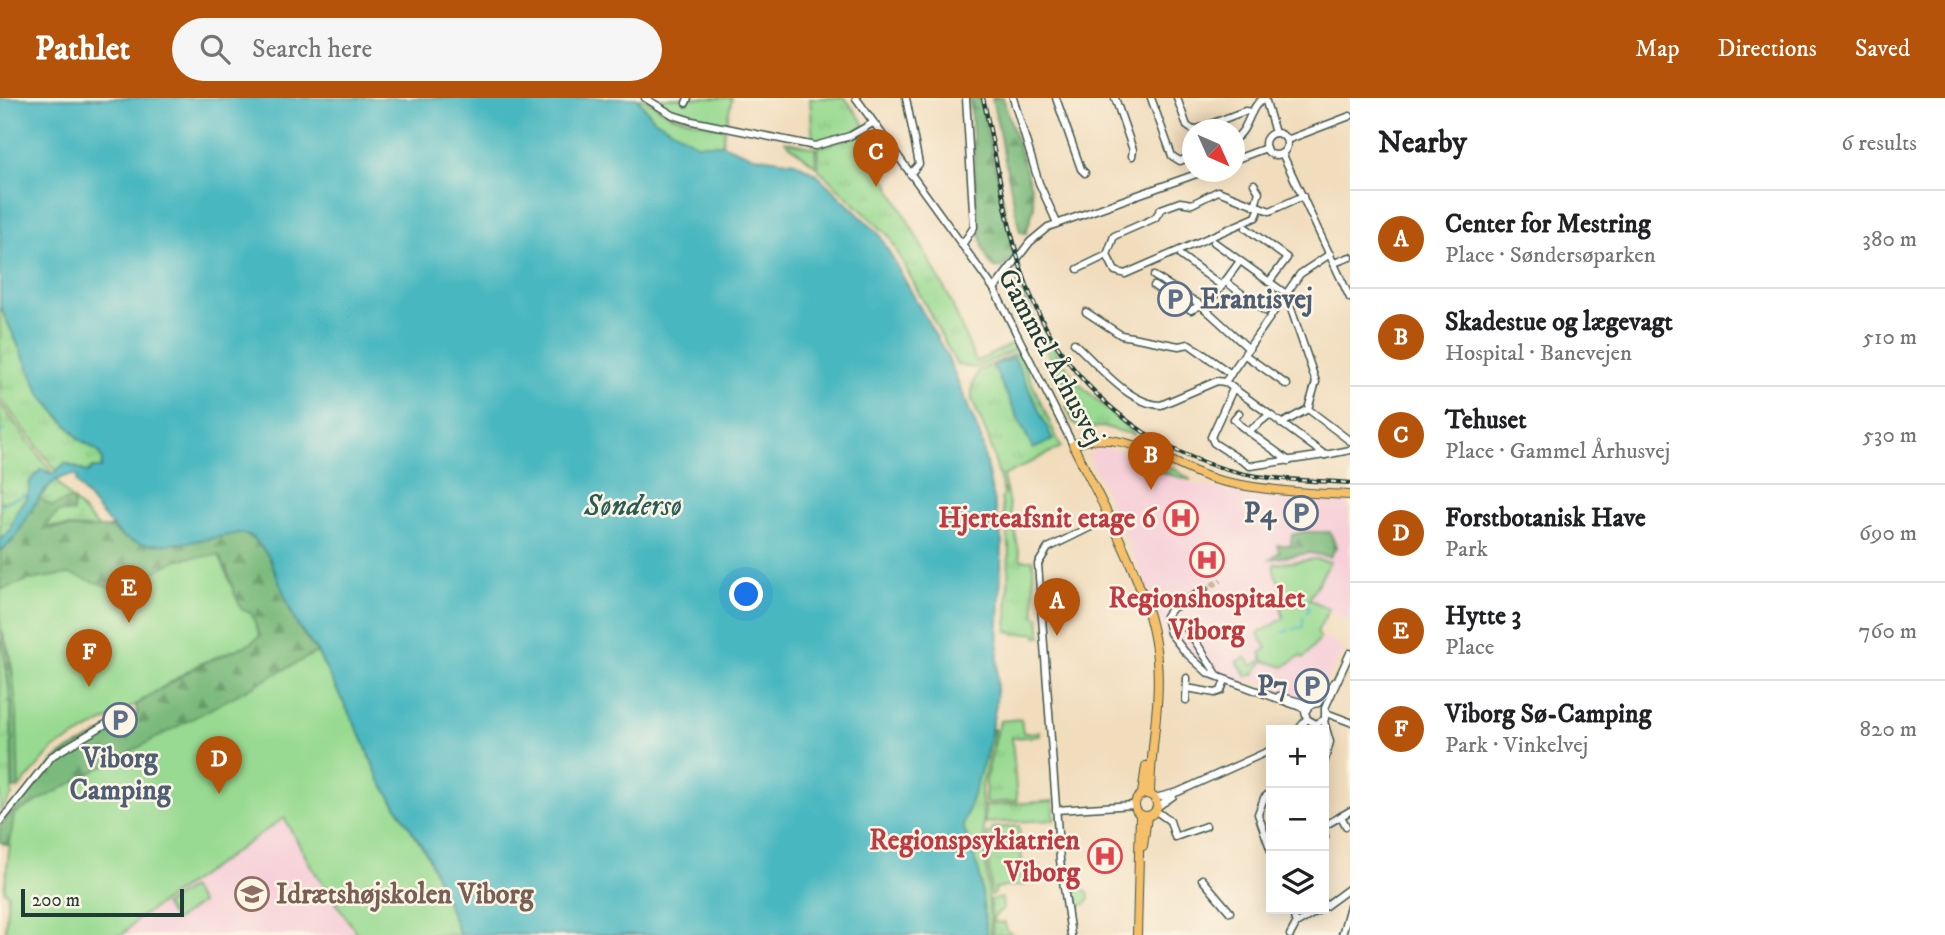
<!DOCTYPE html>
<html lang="en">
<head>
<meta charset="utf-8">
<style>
  :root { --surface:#fff; --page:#f6f6f6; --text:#202124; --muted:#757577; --line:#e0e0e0; --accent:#b45309 }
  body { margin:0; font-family:"IM FELL DW Pica",serif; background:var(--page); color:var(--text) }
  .controls { position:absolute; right:21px; bottom:21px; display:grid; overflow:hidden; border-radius:0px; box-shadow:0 4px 18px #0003 }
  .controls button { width:63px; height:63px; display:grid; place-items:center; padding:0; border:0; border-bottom:2px solid var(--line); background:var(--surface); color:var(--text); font:35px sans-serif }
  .compass { position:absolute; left:1182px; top:21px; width:63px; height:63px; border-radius:50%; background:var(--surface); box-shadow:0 4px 18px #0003; rotate:135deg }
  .scale { position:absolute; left:21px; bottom:18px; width:163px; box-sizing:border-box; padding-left:7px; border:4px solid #1f3d34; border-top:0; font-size:19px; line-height:24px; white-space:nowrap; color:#1f3d34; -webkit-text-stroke:5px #fcf5e5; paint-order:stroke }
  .you { position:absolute; left:747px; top:497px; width:24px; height:24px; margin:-18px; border:5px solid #fff; border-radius:50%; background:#1a73e8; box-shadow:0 0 0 10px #1a73e833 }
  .badge { display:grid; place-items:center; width:46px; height:46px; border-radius:50%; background:var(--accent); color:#fff; font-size:23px; font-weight:700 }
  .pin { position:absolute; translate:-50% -58px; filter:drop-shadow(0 2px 4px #0008) }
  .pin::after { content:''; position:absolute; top:37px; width:24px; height:21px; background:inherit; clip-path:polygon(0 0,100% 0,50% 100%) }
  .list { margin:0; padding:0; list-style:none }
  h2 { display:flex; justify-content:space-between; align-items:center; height:91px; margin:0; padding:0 28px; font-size:30px }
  h2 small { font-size:23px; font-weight:400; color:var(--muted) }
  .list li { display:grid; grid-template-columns:46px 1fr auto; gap:21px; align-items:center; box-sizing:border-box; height:98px; padding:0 28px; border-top:2px solid var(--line) }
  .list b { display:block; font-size:26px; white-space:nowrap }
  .list p { margin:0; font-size:23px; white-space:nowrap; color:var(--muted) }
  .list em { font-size:23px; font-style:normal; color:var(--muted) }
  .icon { flex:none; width:38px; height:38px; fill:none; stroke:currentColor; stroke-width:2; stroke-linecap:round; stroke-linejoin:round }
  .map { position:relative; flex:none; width:1350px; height:837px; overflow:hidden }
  header { display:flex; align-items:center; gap:42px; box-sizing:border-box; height:98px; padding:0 35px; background:var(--accent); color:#fff }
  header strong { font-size:33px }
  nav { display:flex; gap:38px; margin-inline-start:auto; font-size:24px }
  .search { width:490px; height:63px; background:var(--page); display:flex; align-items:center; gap:18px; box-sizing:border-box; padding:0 24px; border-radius:38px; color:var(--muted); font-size:26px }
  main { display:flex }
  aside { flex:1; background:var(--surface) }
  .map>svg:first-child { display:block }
  .built { fill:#f6cfd8 }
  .grass { fill:url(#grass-tufts); stroke:#5c8c62; stroke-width:2 }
  .forest { fill:url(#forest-firs); stroke:#4c7c58; stroke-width:2 }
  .wetland { fill:url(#wetland-marsh); stroke:#5c8c62; stroke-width:2 }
  .green { fill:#98da91; stroke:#5c8c62; stroke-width:2 }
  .water { fill:#48b7c0; stroke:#347a7a; stroke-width:2 }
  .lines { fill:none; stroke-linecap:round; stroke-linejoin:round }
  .stream { stroke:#48b7c0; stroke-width:2 }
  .minor-tunnel { stroke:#c7bca1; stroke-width:6; stroke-dasharray:6 3; stroke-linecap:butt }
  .minor-casing { stroke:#3e5548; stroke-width:9 }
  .major-casing { stroke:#3e5548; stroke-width:10 }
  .minor { stroke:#fff; stroke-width:6 }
  .major { stroke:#f6c06b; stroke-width:8 }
  .rail-casing { stroke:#1f3d34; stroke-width:4.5 }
  .rail { stroke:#fcf5e5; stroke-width:2; stroke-dasharray:5; stroke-linecap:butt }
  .labels { text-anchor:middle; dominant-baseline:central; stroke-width:5; stroke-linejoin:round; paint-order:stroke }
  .service-label { font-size:28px; font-weight:bold; fill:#4e5e75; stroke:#fcf5e5; text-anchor:end }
  .street-label { font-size:28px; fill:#1f3d34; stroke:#fcf5e5 }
  .health-label { font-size:28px; font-weight:bold; fill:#be3a42; stroke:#fcf5e5; text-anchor:end }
  .education-label { font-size:28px; font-weight:bold; fill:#785e54; stroke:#fcf5e5; text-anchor:start }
  .water-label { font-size:30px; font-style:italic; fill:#295c57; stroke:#fcf5e5 }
</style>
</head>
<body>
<header>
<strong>Pathlet</strong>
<div class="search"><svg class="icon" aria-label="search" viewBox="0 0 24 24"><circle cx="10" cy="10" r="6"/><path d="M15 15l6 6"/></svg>Search here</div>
<nav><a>Map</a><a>Directions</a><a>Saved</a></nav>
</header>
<main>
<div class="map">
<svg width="1350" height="837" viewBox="0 0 1350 837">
  <defs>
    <pattern id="grass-tufts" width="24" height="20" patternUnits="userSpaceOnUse" patternTransform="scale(1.75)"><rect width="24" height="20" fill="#98da91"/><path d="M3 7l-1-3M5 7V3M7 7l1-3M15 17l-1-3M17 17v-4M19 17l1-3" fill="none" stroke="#83bc7e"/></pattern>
    <pattern id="forest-firs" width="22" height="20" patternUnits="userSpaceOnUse" patternTransform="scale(1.75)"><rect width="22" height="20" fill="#7aba7b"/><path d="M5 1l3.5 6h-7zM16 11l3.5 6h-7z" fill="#639866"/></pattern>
    <pattern id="wetland-marsh" width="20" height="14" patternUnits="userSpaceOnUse" patternTransform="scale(1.75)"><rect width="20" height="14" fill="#98da91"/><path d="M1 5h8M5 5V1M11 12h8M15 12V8" fill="none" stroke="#83bc7e"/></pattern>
  </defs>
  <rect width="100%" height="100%" fill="#fcf5e5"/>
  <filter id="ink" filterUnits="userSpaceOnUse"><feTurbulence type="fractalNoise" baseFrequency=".0143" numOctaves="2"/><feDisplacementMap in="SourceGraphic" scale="14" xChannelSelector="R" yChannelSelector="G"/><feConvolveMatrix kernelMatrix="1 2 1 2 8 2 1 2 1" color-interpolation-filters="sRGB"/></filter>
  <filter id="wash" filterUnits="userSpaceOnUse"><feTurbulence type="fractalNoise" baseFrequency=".00686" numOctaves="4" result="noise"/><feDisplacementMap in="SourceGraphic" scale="28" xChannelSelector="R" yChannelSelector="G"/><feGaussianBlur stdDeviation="1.57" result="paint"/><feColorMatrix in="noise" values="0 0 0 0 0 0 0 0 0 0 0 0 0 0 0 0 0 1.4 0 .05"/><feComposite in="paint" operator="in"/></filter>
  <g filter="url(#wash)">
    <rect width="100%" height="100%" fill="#f1dcbc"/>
    <g class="built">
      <polygon points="1101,348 1141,360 1164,375 1195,387 1283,402 1347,404 1350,433 1350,524 1329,514 1318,536 1344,550 1319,596 1303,601 1253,582 1224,588 1196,572 1165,539 1136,463 1088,356"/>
      <polygon points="284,720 312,770 358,837 122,837 138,821"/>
    </g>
    <g class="grass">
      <polygon points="810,0 845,0 865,27 846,38 813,46"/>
      <polygon points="861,36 948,197 976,264 1014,245 1016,251 975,270 957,267 889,138 819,72 817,50"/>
      <polygon points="784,43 815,50 816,68"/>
      <polygon points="0,208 41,297 79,341 99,354 102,362 101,370 92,370 88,375 76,369 57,374 0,300"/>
      <polygon points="1049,242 1075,282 1135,337 1105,329 1082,330 1073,324 1066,309 1076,301 1053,267 1044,245"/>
      <polygon points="1018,254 1061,349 1003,378 1021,462 1033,462 1035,517 1039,520 1041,539 1036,539 1036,535 1015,536 1007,533 1009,447 1001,400 1004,396 988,339 972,302 972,288 978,273"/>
      <polygon points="0,305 53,376 43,372 29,387 29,396 0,405"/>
      <polygon points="1141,360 1176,372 1191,382 1164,375"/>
      <polygon points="0,541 6,560 11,605 12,697 0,713"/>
      <polygon points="1021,621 1023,635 1040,634 1040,638 1012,640 1017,703 985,705 986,681 1000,623"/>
      <polygon points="993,631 995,631 981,692 991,837 987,837 979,774 963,728"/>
      <polygon points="1053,703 1054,722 985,725 985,708"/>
      <polygon points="1019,728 1024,787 995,790 995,796 991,797 987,736 993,735 992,730"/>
      <polygon points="1002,800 1003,811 994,818 994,824 1005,825 1006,832 1013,837 993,837 990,802"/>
    </g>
    <g class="forest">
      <path d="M 969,0 L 980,0 L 1015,158 L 1003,169 L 994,170 C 969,148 978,37 969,0 Z"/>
      <polygon points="992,0 1003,0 1031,89 1034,109 1026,135 1020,134"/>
      <polygon points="1018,179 1038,230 1032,235 1013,199"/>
      <path d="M 39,400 L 52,408 L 65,401 L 74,403 L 73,415 L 53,430 L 111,430 L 125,440 L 152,445 L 240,435 C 275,442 281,496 295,523 C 301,535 309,544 317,554 L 460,837 L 325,610 L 122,837 L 5,837 L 8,795 L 4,793 L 10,748 L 0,744 L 0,728 L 59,657 L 137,617 L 136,607 L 199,567 L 249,546 L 226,469 L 124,495 L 70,476 L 29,482 L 0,492 L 0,453 L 12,444 Z"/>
      <polygon points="1302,434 1330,434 1336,449 1330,459 1309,455 1271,461 1280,453 1277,447 1291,447 1292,437"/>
      <path d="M 0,527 C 19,580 18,634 19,690 L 13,691 L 11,605 Z"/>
    </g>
    <g class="wetland">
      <polygon points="56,382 71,401 52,408 39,400"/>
      <polygon points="29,396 21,406 10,432 0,442 0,405"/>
      <polygon points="74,403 99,430 48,428 48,424 59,414 73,415"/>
    </g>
    <g class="green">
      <polygon points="638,0 643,0 670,17 725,31 722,46 697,47 654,21"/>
      <polygon points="649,0 732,0 726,27 673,15"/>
      <polygon points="219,457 241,511 251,515 260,538 249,546 199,566 128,611 54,650 19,690 17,615 11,559 0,527 0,492 29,482 70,476 121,493 178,461"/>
      <path d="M 1316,461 L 1330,464 L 1309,501 L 1329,511 L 1317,534 L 1320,540 L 1304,560 L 1300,558 L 1284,569 L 1264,563 L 1254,576 L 1247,578 L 1237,564 L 1246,559 L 1252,568 L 1263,561 L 1260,555 L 1267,550 L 1258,536 L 1284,520 C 1277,504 1284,504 1282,493 C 1281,482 1272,478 1274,466 Z"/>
      <polygon points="317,554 363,642 379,681 428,758 460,837 358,837 312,770 284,720 138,821 122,837 5,837 8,795 4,793 14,716"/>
      <polygon points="190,790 201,805 175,823 164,807"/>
      <circle cx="1081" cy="799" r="8"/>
    </g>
    <g class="water">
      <path d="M 0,0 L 637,0 L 654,21 L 697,46 L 722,46 L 752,58 L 795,64 L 815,75 L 879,136 L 947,258 L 981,340 L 1002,445 L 996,606 L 987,653 L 963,728 L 979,774 L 987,837 L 460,837 L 428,758 L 379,681 L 363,642 L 317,554 L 295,523 L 269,459 L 253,439 L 240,435 C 210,440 154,454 127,441 C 115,435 85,396 76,384 L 78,379 L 73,377 C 34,380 30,434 0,453 L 0,442 L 10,432 L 17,412 L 28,399 L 30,383 L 41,372 L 53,376 L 65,365 L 88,375 L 92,370 L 101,370 L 102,362 L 99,354 L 79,341 L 41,297 L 0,208 Z"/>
      <polygon points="1014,259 1053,342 1033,351 993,268"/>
    </g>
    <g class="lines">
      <g class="stream">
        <polyline points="0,334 6,331"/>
        <polyline points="0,407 28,395"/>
        <polyline points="1298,496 1300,504"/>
        <polyline points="1306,506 1309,510 1307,515"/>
        <polyline points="1293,531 1303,529 1303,518"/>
        <polyline points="1283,534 1289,532"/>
      </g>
    </g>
  </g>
  <g filter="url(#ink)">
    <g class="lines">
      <polyline class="minor-tunnel" points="1204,492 1221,482"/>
      <g class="minor-casing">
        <g id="minor">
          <polyline points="645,0 673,17 692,23 815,48 850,38 873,25"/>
          <polyline points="856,0 994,191 1073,347"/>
          <polyline points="906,0 919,66 910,76"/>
          <polyline points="1013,0 1039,85 1057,125"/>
          <polyline points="1056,0 1081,71 1085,75"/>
          <polyline points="1115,0 1133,52 1132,58"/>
          <polyline points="1151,0 1172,58 1180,63 1192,58"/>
          <polyline points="1177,0 1187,28 1193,32"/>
          <polyline points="1265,0 1275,35"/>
          <polyline points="686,5 688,0"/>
          <polyline points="1195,32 1245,13 1252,14"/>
          <circle cx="1276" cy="46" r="11"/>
          <path d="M 1234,41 C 1250,32 1248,8 1265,0"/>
          <polyline points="1287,42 1350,18"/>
          <polyline points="1282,55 1350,200"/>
          <polyline points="1234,62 1266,50"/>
          <polyline points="1254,86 1259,94 1255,108"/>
          <polyline points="1246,130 1287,160 1269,184"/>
          <polyline points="1214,144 1286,196 1316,284 1308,311 1350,343"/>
          <polyline points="962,147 974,129 966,0"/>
          <polyline points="1107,157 1115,173 1125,176 1256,119 1260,109"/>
          <polyline points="1181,158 1222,188"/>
          <polyline points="1334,165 1350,159"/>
          <polyline points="1078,171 1107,157 1114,138 1155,120 1161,111 1180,104 1192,106 1218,93 1270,113 1303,98"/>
          <polyline points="1154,178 1201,207 1249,251"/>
          <polyline points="1225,183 1265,213"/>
          <polyline points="1154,188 1191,212 1201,207"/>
          <polyline points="994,191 1030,144 1048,129 1202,74"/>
          <polyline points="1205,211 1240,163"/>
          <polyline points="1086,214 1121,237 1179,248 1189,246 1231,276"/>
          <path d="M 1074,245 C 1097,266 1128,306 1161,307 L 1217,283 L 1225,284"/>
          <polyline points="1245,257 1287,287"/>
          <polyline points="1225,284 1300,176 1330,156"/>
          <polyline points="1225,284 1325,357 1350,352"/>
          <polyline points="1233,291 1211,339 1214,345 1250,368 1325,357"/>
          <polyline points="1239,315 1234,321 1241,328 1289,363"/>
          <polyline points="1281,326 1308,311"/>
          <polyline points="1248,334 1269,317"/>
          <polyline points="1204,492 1171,511 1166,518 1170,535 1185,554 1208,575 1306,611"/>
          <polyline points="1184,526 1218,578"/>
          <polyline points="1187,590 1215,595 1221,593 1225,582"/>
          <polyline points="1279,598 1310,607"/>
          <polyline points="1186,602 1187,580"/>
          <polyline points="1318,605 1310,607 1305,614 1307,621 1316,626 1325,621 1325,610 1350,555"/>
          <polyline points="1318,605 1334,584"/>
          <polyline points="1326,615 1350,624"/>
          <polyline points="1324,623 1330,644 1324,665"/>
          <polyline points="1298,632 1307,621"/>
          <polyline points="1324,640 1324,647"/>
          <polyline points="1271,694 1264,700 1258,716 1271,753"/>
          <polyline points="1155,700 1178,694 1271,652"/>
          <polyline points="1157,709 1173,698"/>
          <polyline points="1056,712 1134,707"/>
          <polyline points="1156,713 1170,723 1175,739 1206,728"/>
          <polyline points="1341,718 1346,728"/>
          <polyline points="0,724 52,658 121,617"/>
          <polyline points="1324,728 1350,713"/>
          <polyline points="1324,734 1325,739"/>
          <polyline points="1202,781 1230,814"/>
          <polyline points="1324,809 1350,790"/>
          <polyline points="1292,811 1296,826"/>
          <polyline points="1071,837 1060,762 1038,466 1048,450 1107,421"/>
          <polyline points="1290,837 1296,826 1321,811"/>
          <polyline points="1342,837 1350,808"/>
        </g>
      </g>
      <g class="major-casing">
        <g id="major">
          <circle cx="1146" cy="707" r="11"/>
          <polyline points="1142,696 1146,668"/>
          <path d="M 1150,697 C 1150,652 1161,607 1157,562 C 1153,495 1103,408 1073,347 C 1125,325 1176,374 1226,384 C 1267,393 1308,395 1350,397"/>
          <polyline points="1143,748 1147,719"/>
          <polyline points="1137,837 1140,717"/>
        </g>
      </g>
      <use href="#minor" class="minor"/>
      <use href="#major" class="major"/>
      <g class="rail-casing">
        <path id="rail" d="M 983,0 C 998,64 1006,134 1030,196 C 1067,288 1148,355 1244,376 C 1279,383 1315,382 1350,385"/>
      </g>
      <use href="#rail" class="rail"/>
    </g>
  </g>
  <defs>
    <g id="parking-ring" transform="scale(1.75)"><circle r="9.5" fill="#fcf5e5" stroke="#5c6f8a" stroke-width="1.5"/><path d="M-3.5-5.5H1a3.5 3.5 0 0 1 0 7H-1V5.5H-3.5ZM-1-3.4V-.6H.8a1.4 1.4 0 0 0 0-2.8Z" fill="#5c6f8a"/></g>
    <g id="hospital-ring" transform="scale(1.75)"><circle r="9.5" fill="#fcf5e5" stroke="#e0444e" stroke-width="1.5"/><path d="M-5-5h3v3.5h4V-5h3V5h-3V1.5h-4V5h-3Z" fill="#e0444e"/></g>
    <g id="school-ring" transform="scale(1.75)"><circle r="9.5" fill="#fcf5e5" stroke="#8d6e63" stroke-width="1.5"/><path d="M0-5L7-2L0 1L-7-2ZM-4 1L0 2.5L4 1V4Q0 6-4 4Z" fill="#8d6e63"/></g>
  </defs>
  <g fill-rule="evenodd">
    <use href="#parking-ring" x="1175" y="201"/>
    <use href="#parking-ring" x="1301" y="415"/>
    <use href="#hospital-ring" x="1181" y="420"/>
    <use href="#hospital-ring" x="1207" y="462"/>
    <use href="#parking-ring" x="1312" y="588"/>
    <use href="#parking-ring" x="120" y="622"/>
    <use href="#hospital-ring" x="1105" y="758"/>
    <use href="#school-ring" x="252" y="796"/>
  </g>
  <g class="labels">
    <g class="service-label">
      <text x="1200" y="201" text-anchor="start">Erantisvej</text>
      <text x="1276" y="415">P4</text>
      <text x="1288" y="588">P7</text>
      <text x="120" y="660" text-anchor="middle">Viborg<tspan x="120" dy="32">Camping</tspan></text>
    </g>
    <g class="street-label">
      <text transform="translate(1051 259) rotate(62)">Gammel Århusvej</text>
    </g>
    <g class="health-label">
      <text x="1156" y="420">Hjerteafsnit etage 6</text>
      <text x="1207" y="500" text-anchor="middle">Regionshospitalet<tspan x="1207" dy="32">Viborg</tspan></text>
      <text x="1080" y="742">Regionspsykiatrien<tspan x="1080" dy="32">Viborg</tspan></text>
    </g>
    <g class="education-label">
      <text x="276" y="796">Idrætshøjskolen Viborg</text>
    </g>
    <g class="water-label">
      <text x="633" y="408">Søndersø</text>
    </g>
  </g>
</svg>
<div class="controls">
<button>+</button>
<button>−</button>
<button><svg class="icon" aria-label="layers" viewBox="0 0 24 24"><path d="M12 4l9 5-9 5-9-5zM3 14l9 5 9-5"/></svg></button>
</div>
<svg class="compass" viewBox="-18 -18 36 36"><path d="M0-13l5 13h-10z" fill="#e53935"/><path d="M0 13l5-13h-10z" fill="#757577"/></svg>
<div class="scale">200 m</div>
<div class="you"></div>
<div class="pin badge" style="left:1057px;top:538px">A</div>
<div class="pin badge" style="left:1151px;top:392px">B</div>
<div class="pin badge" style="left:876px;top:89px">C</div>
<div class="pin badge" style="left:219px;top:696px">D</div>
<div class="pin badge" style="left:129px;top:525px">E</div>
<div class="pin badge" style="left:89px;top:589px">F</div>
</div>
<aside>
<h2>Nearby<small>6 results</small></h2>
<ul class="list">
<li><span class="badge">A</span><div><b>Center for Mestring</b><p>Place · Søndersøparken</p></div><em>380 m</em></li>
<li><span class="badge">B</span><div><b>Skadestue og lægevagt</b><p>Hospital · Banevejen</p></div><em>510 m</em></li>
<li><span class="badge">C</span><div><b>Tehuset</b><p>Place · Gammel Århusvej</p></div><em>530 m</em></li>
<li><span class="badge">D</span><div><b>Forstbotanisk Have</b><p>Park</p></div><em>690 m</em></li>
<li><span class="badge">E</span><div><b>Hytte 3</b><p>Place</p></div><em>760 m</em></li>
<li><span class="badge">F</span><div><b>Viborg Sø-Camping</b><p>Park · Vinkelvej</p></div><em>820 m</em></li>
</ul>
</aside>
</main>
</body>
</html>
